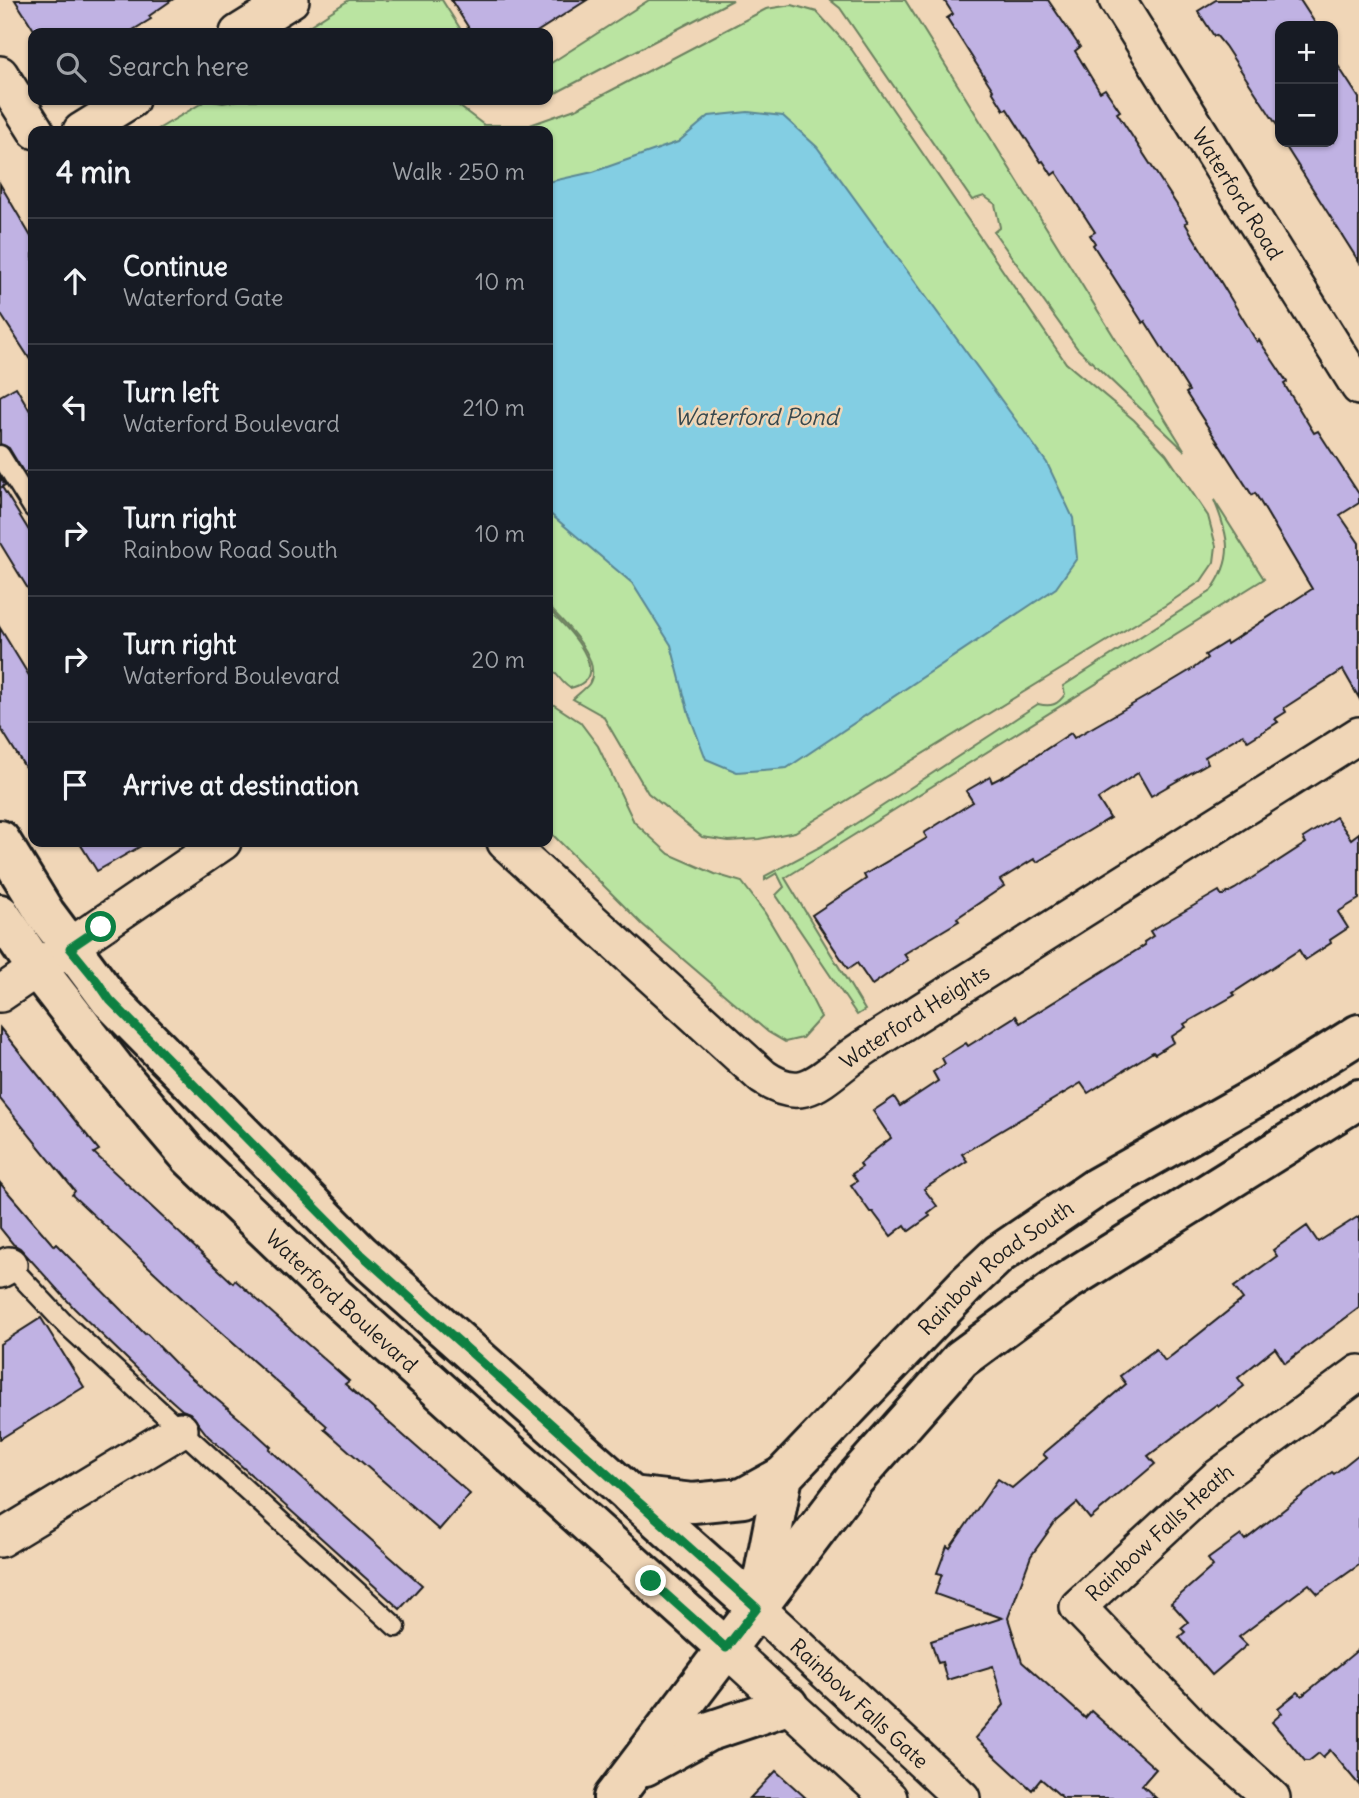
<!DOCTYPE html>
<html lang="en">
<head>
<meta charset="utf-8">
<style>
  :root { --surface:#171b24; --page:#242831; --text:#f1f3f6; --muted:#9ea1a6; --line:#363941 }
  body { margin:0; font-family:Delius,sans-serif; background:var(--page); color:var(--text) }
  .controls { position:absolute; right:21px; top:21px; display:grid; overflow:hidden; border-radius:14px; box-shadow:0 2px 5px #0004 }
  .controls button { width:63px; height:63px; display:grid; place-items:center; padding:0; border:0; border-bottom:2px solid var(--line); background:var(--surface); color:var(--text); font:35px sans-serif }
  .stop { position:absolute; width:21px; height:21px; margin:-16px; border:5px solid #0b8043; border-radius:50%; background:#fff }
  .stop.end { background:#0b8043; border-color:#fff; box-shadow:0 2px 7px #0008 }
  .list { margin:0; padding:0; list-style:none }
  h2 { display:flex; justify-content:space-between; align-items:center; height:91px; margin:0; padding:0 28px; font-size:30px }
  h2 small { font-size:23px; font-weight:400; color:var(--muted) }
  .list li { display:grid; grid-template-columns:46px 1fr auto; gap:21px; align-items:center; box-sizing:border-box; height:126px; padding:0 28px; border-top:2px solid var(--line) }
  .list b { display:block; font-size:26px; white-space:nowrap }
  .list p { margin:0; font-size:23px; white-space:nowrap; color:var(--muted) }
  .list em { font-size:23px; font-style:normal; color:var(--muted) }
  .icon { flex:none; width:38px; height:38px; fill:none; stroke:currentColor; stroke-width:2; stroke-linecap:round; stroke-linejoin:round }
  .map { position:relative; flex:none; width:1359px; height:1798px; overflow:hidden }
  .search { position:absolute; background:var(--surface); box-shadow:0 2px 5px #0004; left:28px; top:28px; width:525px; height:77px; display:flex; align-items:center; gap:18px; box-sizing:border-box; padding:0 24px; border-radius:14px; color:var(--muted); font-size:26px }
  .panel { position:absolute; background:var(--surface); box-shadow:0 2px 5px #0004; left:28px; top:126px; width:525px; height:721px; border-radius:14px }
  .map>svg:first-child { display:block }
  .green { fill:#bae4a1; stroke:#6b805e; stroke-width:2 }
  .water { fill:#83cee3; stroke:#5a8793; stroke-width:2 }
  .building { fill:#c0b2e3; stroke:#1c1c1c; stroke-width:2 }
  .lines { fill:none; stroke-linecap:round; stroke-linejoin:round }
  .service-casing { stroke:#1c1c1c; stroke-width:23 }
  .minor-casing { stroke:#1c1c1c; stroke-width:40 }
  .tertiary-casing { stroke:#1c1c1c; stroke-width:44 }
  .secondary-casing { stroke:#1c1c1c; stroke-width:44 }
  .service { stroke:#f0d6b7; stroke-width:18 }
  .minor { stroke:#f0d6b7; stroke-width:35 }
  .tertiary { stroke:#f0d6b7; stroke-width:38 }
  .secondary { stroke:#f0d6b7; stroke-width:38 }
  .route { stroke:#0b8043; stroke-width:9 }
  .labels { text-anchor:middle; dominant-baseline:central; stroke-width:5; stroke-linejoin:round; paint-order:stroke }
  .street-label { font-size:21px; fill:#1c1c1c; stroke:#f0d6b7 }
  .water-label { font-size:23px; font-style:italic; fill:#36484e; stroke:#f0d6b7 }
</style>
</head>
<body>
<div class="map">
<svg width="1359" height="1798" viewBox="0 0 1359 1798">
  <rect width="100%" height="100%" fill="#f0d6b7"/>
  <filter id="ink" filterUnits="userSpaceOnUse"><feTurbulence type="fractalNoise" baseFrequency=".0143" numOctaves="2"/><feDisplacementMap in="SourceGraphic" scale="14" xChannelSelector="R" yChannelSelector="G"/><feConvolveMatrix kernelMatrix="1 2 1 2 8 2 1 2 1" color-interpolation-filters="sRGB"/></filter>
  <g filter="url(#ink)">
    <g class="green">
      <polygon points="349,0 442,0 463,33 298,33"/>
      <polygon points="649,0 733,0 548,97 548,65"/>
      <polygon points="830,0 905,0 1185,451 1077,348 994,232 1000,227 995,204 984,196 972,200 840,8"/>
      <path d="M 792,5 L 817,12 L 852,50 L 1066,363 L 1134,420 L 1166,454 L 1208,516 L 1216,546 L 1214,562 L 1201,581 L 1166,605 L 795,832 L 759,839 L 729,841 L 702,837 L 648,793 L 603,716 L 573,699 C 578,694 585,689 589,684 C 604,660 563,621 548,606 L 548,131 L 155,131 L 207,100 L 223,103 L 239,100 L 451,100 L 484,125 L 530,125 L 578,108 L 766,9 Z"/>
      <path d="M 1214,500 L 1264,579 L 785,878 L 865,1010 L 857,1015 L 776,895 L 784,887 L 777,873 L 765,880 L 765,876 L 820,847 L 1038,704 C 1051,707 1058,705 1065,694 L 1063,686 L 1210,592 C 1235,559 1229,536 1214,500 Z"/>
      <path d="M 548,609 C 566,626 617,677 570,688 C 560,682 558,673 548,667 Z"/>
      <polygon points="548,701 580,722 598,746 634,822 669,854 715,874 742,882 765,913 787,950 821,1017 802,1038 785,1042 768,1032 642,924 548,830"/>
    </g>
    <polygon class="water" points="748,112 783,116 817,147 1047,463 1073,518 1077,558 1056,588 787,768 737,772 706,759 689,714 671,645 632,583 548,512 548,182 593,172 678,142 709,116"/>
    <g class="building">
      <polygon points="15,0 172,0 149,16 151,19 128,33 36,33"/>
      <polygon points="451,0 587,0 535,33 472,33"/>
      <polygon points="944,0 1048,0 1080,47 1075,51 1100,92 1105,89 1120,111 1117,113 1188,222 1185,223 1257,342 1259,340 1287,382 1284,384 1314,433 1318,431 1359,494 1359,503 1340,515 1359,543 1359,698 1343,670 1284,708 1286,712 1275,719 1278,722 1248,741 1243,734 1205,757 1208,763 1151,796 1138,773 1098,799 1110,818 1037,862 1034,859 1000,880 1004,886 957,918 959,921 904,954 908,960 872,985 857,963 848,969 812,915 866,879 864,875 927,838 924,833 973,802 966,791 990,777 992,782 1010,773 1071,733 1074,738 1154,692 1194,668 1207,658 1205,655 1226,642 1227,644 1312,589 1255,493 1252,495 1186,393 1189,391 1145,321 1143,323 1093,245 1095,243 1090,235 1095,232 1056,172 1052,175 1043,161 1041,162 1007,109 1004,110 992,91 993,90 947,18 953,14"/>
      <polygon points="1216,0 1300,0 1317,26 1280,26 1280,130 1225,46 1216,35 1214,36 1198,11"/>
      <polygon points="1333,58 1359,98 1359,262 1283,142 1333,142"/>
      <polygon points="0,184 33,240 33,364 0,313"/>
      <polygon points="16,387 33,416 33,467 24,473 9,448 0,444 0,396"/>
      <polygon points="0,477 5,485 2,487 33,537 33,597 0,543"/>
      <polygon points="0,628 33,682 33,780 0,727"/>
      <polygon points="1336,817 1351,839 1359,833 1359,899 1338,912 1348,928 1330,940 1331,943 1305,960 1299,950 1233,993 1235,995 1184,1024 1186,1027 1171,1037 1174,1042 1155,1054 1153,1052 1088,1093 1081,1083 962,1154 967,1161 924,1189 937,1206 928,1213 930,1216 909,1231 905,1225 891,1236 873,1212 870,1212 851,1185 857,1181 852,1174 862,1167 860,1164 867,1158 866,1157 891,1138 873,1111 894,1097 900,1106 938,1081 933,1072 945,1064 942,1058 966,1043 968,1046 1016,1016 1020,1023 1145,945 1144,942 1153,936 1150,931 1219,891 1222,896 1235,889 1306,843 1303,838"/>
      <polygon points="79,842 148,842 97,871"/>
      <polygon points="0,1028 99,1150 94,1153 233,1283 235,1280 349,1381 345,1384 470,1494 439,1530 324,1429 327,1426 183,1299 72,1195 75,1191 0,1099"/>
      <polygon points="0,1183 54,1246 56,1244 145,1334 146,1333 181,1369 247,1425 271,1447 269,1449 422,1585 400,1609 208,1436 190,1413 182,1410 153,1384 74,1308 20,1248 13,1244 0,1228"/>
      <polygon points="1359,1216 1359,1308 1285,1363 1275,1348 1238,1378 1244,1386 1219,1406 1217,1404 1148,1456 1155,1464 1090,1519 1077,1503 1056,1521 1031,1556 1008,1618 1022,1662 1085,1718 1091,1711 1156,1769 1142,1785 1156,1798 1063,1798 1041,1779 1032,1790 975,1738 1004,1705 993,1666 947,1680 942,1662 938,1663 931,1641 1002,1618 935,1594 942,1574 937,1573 947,1546 950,1548 998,1479 1012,1488 1047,1458 1043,1454 1126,1384 1120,1376 1156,1349 1165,1361 1243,1299 1234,1287 1277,1256 1273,1250 1307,1226 1318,1242"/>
      <polygon points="41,1318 84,1387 0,1439 0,1344"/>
      <polygon points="1359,1454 1359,1565 1318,1594 1309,1584 1239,1637 1247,1645 1212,1675 1179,1637 1185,1632 1181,1628 1188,1622 1171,1603 1213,1566 1208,1559 1241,1535 1245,1540 1332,1472 1334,1474"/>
      <polygon points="1359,1649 1359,1785 1330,1750 1323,1757 1319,1753 1309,1761 1305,1761 1272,1722 1282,1713 1278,1708 1298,1692 1302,1696"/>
      <polygon points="776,1771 806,1798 750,1798"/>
    </g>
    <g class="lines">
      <g class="service-casing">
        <g id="service">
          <polyline points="0,455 33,508"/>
          <polyline points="5,1260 63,1322 396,1627"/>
        </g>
      </g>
      <g class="minor-casing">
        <g id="minor">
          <path id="s1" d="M 1117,0 L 1359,387"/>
          <polyline points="238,33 291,0"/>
          <polyline points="0,74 36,131"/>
          <polyline points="81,131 131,100"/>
          <path id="s2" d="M 505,842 L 763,1077 C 799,1102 816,1085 846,1061 C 857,1052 870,1044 882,1036 L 1359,735"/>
          <polyline points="0,994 223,842"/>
          <polyline points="0,1270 9,1265"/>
          <polyline points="0,1539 180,1430"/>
          <path id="s3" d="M 757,1608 L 962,1798"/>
          <polyline points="726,1648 889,1798"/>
          <path id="s4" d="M 1272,1798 L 1199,1733 L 1078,1607 L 1217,1478 L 1359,1373"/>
        </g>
      </g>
      <g class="tertiary-casing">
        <g id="tertiary">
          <polyline points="0,840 45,913 110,1000 361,1254 757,1608"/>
          <path id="s5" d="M 0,914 L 38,970 L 114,1068 L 189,1156 L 335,1296 L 726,1648"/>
        </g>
      </g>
      <g class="secondary-casing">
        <g id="secondary">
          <polyline points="631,1496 693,1503 743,1498 783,1476"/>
          <path id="s6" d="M 759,1599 L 783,1476 L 968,1283 L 999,1254 L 1097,1187 L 1276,1086 L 1359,1034"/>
          <polyline points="645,1766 707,1732 788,1705"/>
          <polyline points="613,1798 854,1480 961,1359 1064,1283 1359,1099"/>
        </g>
      </g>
      <use href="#service" class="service"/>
      <use href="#minor" class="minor"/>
      <use href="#tertiary" class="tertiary"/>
      <use href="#secondary" class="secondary"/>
    </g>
  </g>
  <g class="lines" filter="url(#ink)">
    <polyline class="route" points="101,927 70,948 97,981 110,1000 361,1254 757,1608 726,1648 651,1581"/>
  </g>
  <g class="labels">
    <g class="street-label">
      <text stroke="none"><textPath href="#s1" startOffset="228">Waterford Road</textPath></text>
      <text stroke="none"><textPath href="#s2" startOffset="525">Waterford Heights</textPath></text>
      <text stroke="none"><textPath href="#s6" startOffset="424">Rainbow Road South</textPath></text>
      <text stroke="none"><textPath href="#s5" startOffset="518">Waterford Boulevard</textPath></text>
      <text stroke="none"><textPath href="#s4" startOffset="383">Rainbow Falls Heath</textPath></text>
      <text stroke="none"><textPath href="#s3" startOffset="140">Rainbow Falls Gate</textPath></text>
    </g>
    <g class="water-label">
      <text x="756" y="416">Waterford Pond</text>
    </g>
  </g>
</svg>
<div class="controls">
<button>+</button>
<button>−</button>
</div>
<div class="stop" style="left:101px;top:927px"></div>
<div class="stop end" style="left:651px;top:1581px"></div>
<div class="search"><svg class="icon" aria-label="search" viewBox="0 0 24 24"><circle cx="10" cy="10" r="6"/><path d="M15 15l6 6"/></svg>Search here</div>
<section class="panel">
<h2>4 min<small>Walk · 250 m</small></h2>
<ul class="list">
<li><svg class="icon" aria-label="ahead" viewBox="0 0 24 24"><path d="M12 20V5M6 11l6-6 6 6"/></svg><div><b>Continue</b><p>Waterford Gate</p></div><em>10 m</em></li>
<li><svg class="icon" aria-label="left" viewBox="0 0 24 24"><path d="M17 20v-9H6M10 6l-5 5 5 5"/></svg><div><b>Turn left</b><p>Waterford Boulevard</p></div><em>210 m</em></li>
<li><svg class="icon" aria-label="right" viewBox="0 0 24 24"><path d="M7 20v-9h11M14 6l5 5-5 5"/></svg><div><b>Turn right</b><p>Rainbow Road South</p></div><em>10 m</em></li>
<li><svg class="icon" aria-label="right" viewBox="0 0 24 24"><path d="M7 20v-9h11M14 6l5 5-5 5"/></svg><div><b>Turn right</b><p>Waterford Boulevard</p></div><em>20 m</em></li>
<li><svg class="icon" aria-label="arrive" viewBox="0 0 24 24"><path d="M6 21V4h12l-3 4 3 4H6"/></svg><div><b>Arrive at destination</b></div></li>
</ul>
</section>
</div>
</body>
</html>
